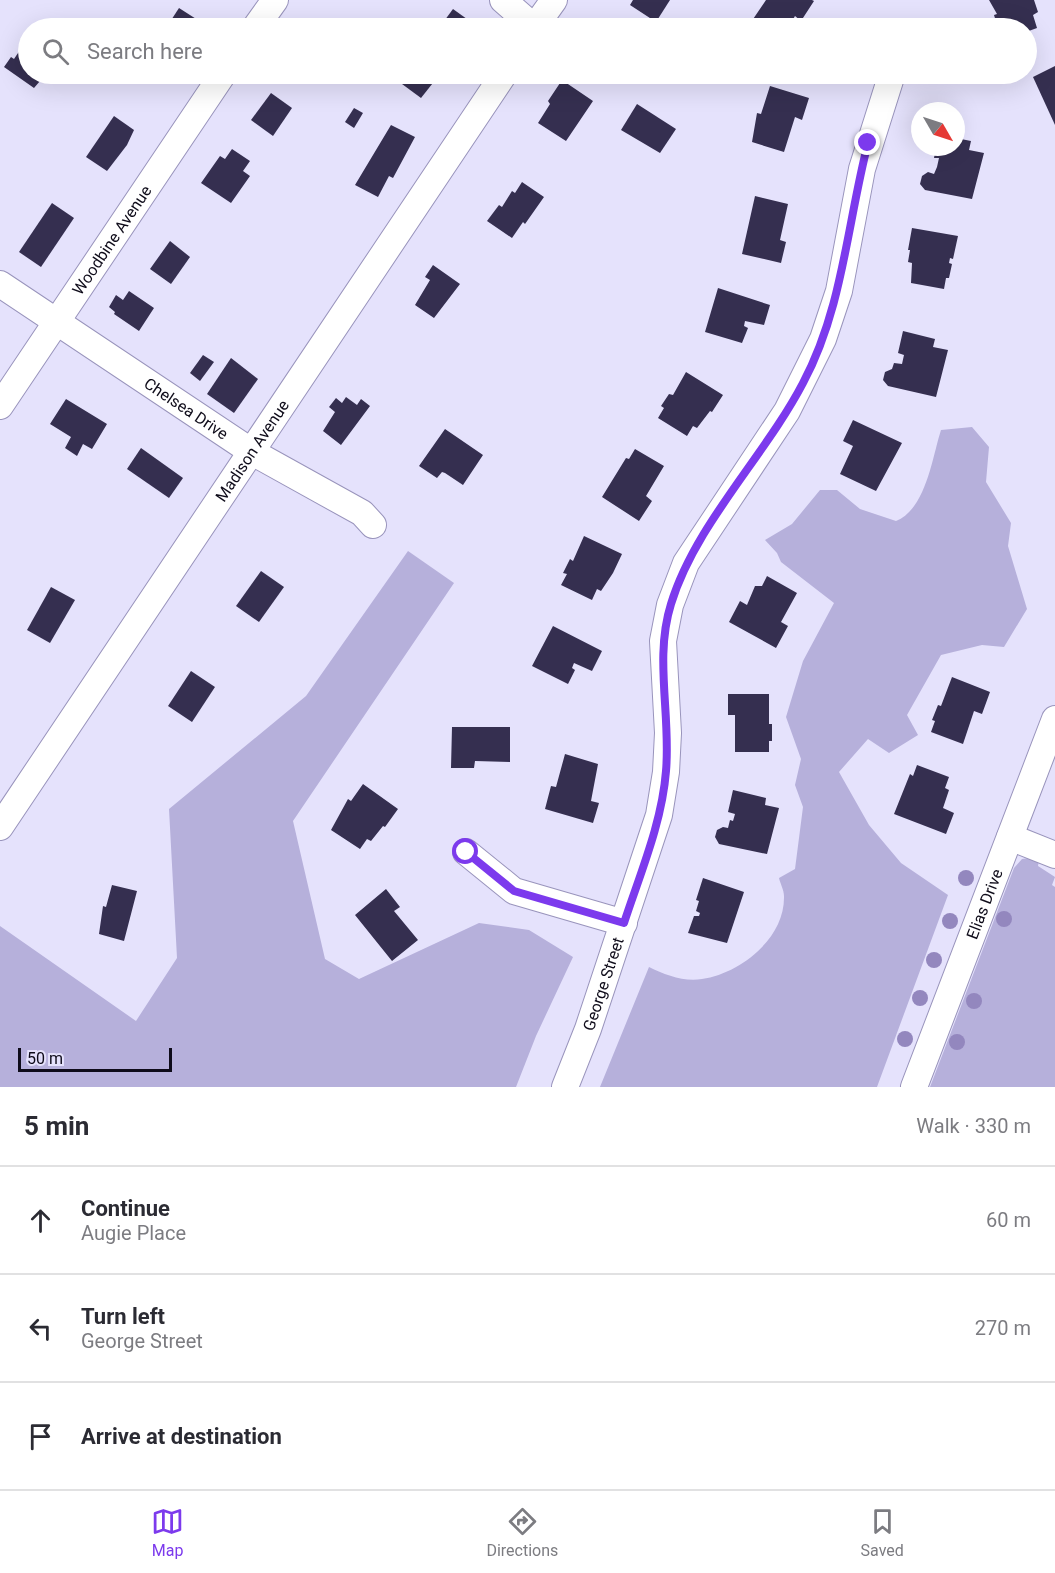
<!DOCTYPE html>
<html lang="en">
<head>
<meta charset="utf-8">
<style>
  :root { --surface:#fff; --page:#f2f2f3; --text:#2b2b33; --muted:#7c7c81; --line:#e1e1e2; --accent:#7c3aed }
  body { margin:0; font-family:Roboto,sans-serif; background:var(--page); color:var(--text) }
  .compass { position:absolute; left:911px; top:102px; width:54px; height:54px; border-radius:50%; background:var(--surface); box-shadow:0 6px 24px #0002; rotate:129deg }
  .scale { position:absolute; left:18px; bottom:15px; width:154px; box-sizing:border-box; padding-left:6px; border:3px solid #0f0c1a; border-top:0; font-size:16px; line-height:21px; white-space:nowrap; color:#0f0c1a; -webkit-text-stroke:4px #e5e2fc; paint-order:stroke }
  .stop { position:absolute; width:18px; height:18px; margin:-14px; border:4px solid #7c3aed; border-radius:50%; background:#fff }
  .stop.end { background:#7c3aed; border-color:#fff; box-shadow:0 2px 6px #0008 }
  .list { margin:0; padding:0; list-style:none }
  h2 { display:flex; justify-content:space-between; align-items:center; height:78px; margin:0; padding:0 24px; font-size:26px }
  h2 small { font-size:20px; font-weight:400; color:var(--muted) }
  .list li { display:grid; grid-template-columns:39px 1fr auto; gap:18px; align-items:center; box-sizing:border-box; height:108px; padding:0 24px; border-top:2px solid var(--line) }
  .list b { display:block; font-size:22px; white-space:nowrap }
  .list p { margin:0; font-size:20px; white-space:nowrap; color:var(--muted) }
  .list em { font-size:20px; font-style:normal; color:var(--muted) }
  .icon { flex:none; width:33px; height:33px; fill:none; stroke:currentColor; stroke-width:2; stroke-linecap:round; stroke-linejoin:round }
  .map { position:relative; flex:none; width:1055px; height:1087px; overflow:hidden }
  .search { position:absolute; background:var(--surface); box-shadow:0 6px 24px #0002; left:18px; right:18px; top:18px; height:66px; display:flex; align-items:center; gap:15px; box-sizing:border-box; padding:0 21px; border-radius:33px; color:var(--muted); font-size:22px }
  .sheet { height:402px; background:var(--surface) }
  nav { display:flex; justify-content:space-around; align-items:center; box-sizing:border-box; height:84px; border-top:2px solid var(--line); background:var(--surface); font-size:16px; color:var(--muted) }
  nav a { display:grid; justify-items:center; gap:3px }
  nav .on { color:var(--accent) }
  .map>svg:first-child { display:block }
  .green { fill:#b6b0db }
  .building { fill:#352f50 }
  .lines { fill:none; stroke-linecap:round; stroke-linejoin:round }
  .minor-casing { stroke:#9994bc; stroke-width:28 }
  .minor { stroke:#fff; stroke-width:26 }
  .tree { fill:#9387be }
  .route { stroke:#7c3aed; stroke-width:8 }
  .labels { text-anchor:middle; dominant-baseline:central; stroke-width:6; stroke-linejoin:round; paint-order:stroke }
  .street-label { font-size:16px; fill:#0f0c1a; stroke:#e5e2fc }
</style>
</head>
<body>
<div class="map">
<svg width="1055" height="1087" viewBox="0 0 1055 1087">
  <rect width="100%" height="100%" fill="#e5e2fc"/>
  <g class="green">
    <path d="M 972,427 L 989,447 L 986,482 L 1011,523 L 1008,546 L 1027,609 L 1004,647 L 982,645 L 941,655 L 907,715 L 918,735 L 889,753 L 868,739 L 839,772 L 869,825 L 901,863 L 948,895 L 877,1087 L 600,1087 L 649,967 C 665,975 684,982 702,979 C 741,973 785,938 784,896 C 784,890 780,883 779,878 L 795,869 L 803,807 L 795,785 L 801,759 L 786,717 L 803,661 L 834,603 L 781,562 L 777,553 L 765,540 L 792,524 L 820,490 L 837,490 L 860,509 L 896,521 C 926,509 932,458 941,430 Z"/>
    <polygon points="408,551 454,583 293,821 325,959 359,979 479,923 529,930 573,957 536,1036 516,1087 0,1087 0,926 136,1021 177,958 169,809 306,696"/>
    <polygon points="1029,858 1039,860 1038,866 1055,877 1052,885 1055,887 1055,1087 930,1087 1014,868 1022,859"/>
  </g>
  <g class="building">
    <polygon points="633,0 670,0 656,22 630,5"/>
    <polygon points="766,0 812,0 814,1 801,21 795,16 788,28 747,28"/>
    <polygon points="989,0 1034,0 1038,12 1033,15 1037,28 1026,32 1026,28 998,28 994,15 997,14"/>
    <polygon points="179,8 204,24 201,28 166,28"/>
    <polygon points="453,9 478,27 477,28 439,28"/>
    <polygon points="28,47 28,74 46,74 34,88 4,67 11,57 14,59 20,50 25,53"/>
    <polygon points="1055,66 1055,125 1033,77"/>
    <polygon points="410,74 440,74 421,98 402,84"/>
    <polygon points="562,80 593,101 566,141 538,123 550,104 548,101"/>
    <polygon points="770,86 809,98 802,120 795,117 784,152 752,142 757,113 761,114"/>
    <polygon points="271,93 292,108 273,136 251,120"/>
    <polygon points="637,104 676,129 660,153 621,130"/>
    <polygon points="354,108 363,113 354,128 345,122"/>
    <polygon points="114,116 134,130 127,145 107,171 86,157"/>
    <polygon points="391,125 415,137 393,178 389,176 378,197 355,185"/>
    <polygon points="956,138 971,141 969,150 984,153 972,199 925,190 920,184 922,176 928,172 934,174 937,167 939,158 934,158 936,147 956,147"/>
    <polygon points="232,149 250,161 243,171 250,176 231,203 201,183 220,156 225,159"/>
    <polygon points="522,182 544,197 525,224 523,222 512,238 487,221 499,205 502,207 512,191 515,193"/>
    <polygon points="755,196 788,204 780,240 786,242 781,263 742,254"/>
    <polygon points="52,203 74,218 41,267 19,252"/>
    <polygon points="912,228 958,236 953,259 950,258 949,263 952,264 949,278 946,278 944,289 911,283 912,263 908,262 910,250 908,250"/>
    <polygon points="170,241 190,257 171,284 150,269"/>
    <polygon points="433,265 460,284 434,318 415,305 430,280 425,277"/>
    <polygon points="718,288 770,305 764,325 745,321 744,326 748,328 742,343 705,332"/>
    <polygon points="129,291 154,308 139,331 114,314 115,312 109,307 116,295 123,300"/>
    <polygon points="903,331 935,339 933,347 948,350 936,397 888,386 883,380 885,372 892,369 894,363 902,364 904,355 898,353"/>
    <polygon points="203,355 214,362 200,381 190,373"/>
    <polygon points="231,358 258,379 234,413 207,394"/>
    <polygon points="686,372 723,395 712,412 710,411 697,428 693,426 687,436 658,418 664,408 661,406 669,394 673,395"/>
    <polygon points="346,397 357,405 361,399 370,406 341,445 323,431 335,412 329,407 336,398 342,403"/>
    <polygon points="66,399 107,424 92,449 83,444 77,456 65,448 71,437 50,424"/>
    <polygon points="853,420 902,443 876,491 840,474 853,446 843,441"/>
    <polygon points="445,429 483,455 463,485 445,473 442,472 437,478 419,466"/>
    <polygon points="141,448 183,478 169,498 127,469"/>
    <polygon points="635,449 664,466 646,496 652,501 639,521 602,497 626,458 629,459"/>
    <polygon points="584,536 622,554 613,573 601,591 597,589 592,600 561,585 567,574 563,573 570,559 573,561"/>
    <polygon points="261,571 284,587 259,622 236,606"/>
    <polygon points="767,576 797,593 781,622 788,626 776,648 729,622 740,601 747,605 755,586 762,586"/>
    <polygon points="51,587 75,600 50,643 27,630"/>
    <polygon points="553,626 602,651 592,671 574,663 572,668 575,670 568,684 532,666"/>
    <polygon points="191,671 215,687 192,722 168,706"/>
    <polygon points="952,677 990,692 982,714 974,711 963,744 931,732 935,721 932,720 938,705 941,706"/>
    <polygon points="728,694 769,694 769,724 772,724 772,741 769,741 769,752 735,752 735,715 728,715"/>
    <polygon points="452,727 510,727 510,762 475,761 474,768 451,768"/>
    <polygon points="565,754 598,764 591,801 599,803 593,823 545,809 551,786 556,787"/>
    <polygon points="917,765 949,777 945,788 949,790 943,808 954,813 946,834 894,814 910,774 913,776"/>
    <polygon points="363,784 398,809 385,827 383,826 371,841 367,839 360,849 331,830 348,799 351,801"/>
    <polygon points="733,790 766,798 765,805 779,808 767,854 719,844 715,837 717,830 723,827 728,828 730,820 733,821 735,814 728,812"/>
    <polygon points="703,878 744,892 727,943 688,933 694,916 699,916 700,913 696,911 699,901 696,900"/>
    <polygon points="112,885 137,891 124,941 99,934 103,906 106,907"/>
    <polygon points="386,889 400,907 394,911 418,940 392,961 355,915"/>
  </g>
  <g class="lines">
    <g class="minor-casing">
      <g id="minor">
        <polyline points="503,0 535,28"/>
        <polyline points="255,28 275,0"/>
        <polyline points="534,28 554,0"/>
        <path id="s1" d="M 0,284 L 252,452 L 362,513 L 373,525"/>
        <path id="s2" d="M 0,406 L 223,74"/>
        <path id="s3" d="M 0,827 L 504,74"/>
        <polyline points="1010,837 1055,855"/>
        <polyline points="466,852 514,891 624,923"/>
        <path id="s4" d="M 565,1087 L 588,1029 L 659,815 L 666,772 L 668,733 L 663,641 L 670,605 L 686,563 L 787,411 L 823,339 L 839,291 L 862,169 L 892,74"/>
        <path id="s5" d="M 914,1087 L 1055,719"/>
      </g>
    </g>
    <use href="#minor" class="minor"/>
  </g>
  <g class="tree">
    <circle cx="966" cy="878" r="8"/>
    <circle cx="1004" cy="919" r="8"/>
    <circle cx="950" cy="921" r="8"/>
    <circle cx="934" cy="960" r="8"/>
    <circle cx="920" cy="998" r="8"/>
    <circle cx="974" cy="1001" r="8"/>
    <circle cx="905" cy="1039" r="8"/>
    <circle cx="957" cy="1042" r="8"/>
  </g>
  <g class="lines">
    <path class="route" d="M 466,852 L 514,891 L 624,923 C 640,874 662,823 666,771 C 671,715 654,658 671,604 C 695,525 765,456 803,383 C 843,308 847,224 868,143"/>
  </g>
  <g class="labels">
    <g class="street-label">
      <text stroke="none"><textPath href="#s2" startOffset="200">Woodbine Avenue</textPath></text>
      <text stroke="none"><textPath href="#s1" startOffset="224">Chelsea Drive</textPath></text>
      <text stroke="none"><textPath href="#s3" startOffset="453">Madison Avenue</textPath></text>
      <text stroke="none"><textPath href="#s5" startOffset="196">Elias Drive</textPath></text>
      <text stroke="none"><textPath href="#s4" startOffset="110">George Street</textPath></text>
    </g>
  </g>
</svg>
<svg class="compass" viewBox="-18 -18 36 36"><path d="M0-13l5 13h-10z" fill="#e53935"/><path d="M0 13l5-13h-10z" fill="#7c7c81"/></svg>
<div class="scale">50 m</div>
<div class="stop" style="left:466px;top:852px"></div>
<div class="stop end" style="left:868px;top:143px"></div>
<div class="search"><svg class="icon" aria-label="search" viewBox="0 0 24 24"><circle cx="10" cy="10" r="6"/><path d="M15 15l6 6"/></svg>Search here</div>
</div>
<section class="sheet">
<h2>5 min<small>Walk · 330 m</small></h2>
<ul class="list">
<li><svg class="icon" aria-label="ahead" viewBox="0 0 24 24"><path d="M12 20V5M6 11l6-6 6 6"/></svg><div><b>Continue</b><p>Augie Place</p></div><em>60 m</em></li>
<li><svg class="icon" aria-label="left" viewBox="0 0 24 24"><path d="M17 20v-9H6M10 6l-5 5 5 5"/></svg><div><b>Turn left</b><p>George Street</p></div><em>270 m</em></li>
<li><svg class="icon" aria-label="arrive" viewBox="0 0 24 24"><path d="M6 21V4h12l-3 4 3 4H6"/></svg><div><b>Arrive at destination</b></div></li>
</ul>
</section>
<nav>
<a class="on"><svg class="icon" aria-label="map" viewBox="0 0 24 24"><path d="M3 6l6-2 6 2 6-2v14l-6 2-6-2-6 2zM9 4v14M15 6v14"/></svg>Map</a>
<a><svg class="icon" aria-label="directions" viewBox="0 0 24 24"><path d="M12 3l9 9-9 9-9-9zM9 14v-3h6M13 9l2 2-2 2"/></svg>Directions</a>
<a><svg class="icon" aria-label="saved" viewBox="0 0 24 24"><path d="M7 4h10v16l-5-4-5 4z"/></svg>Saved</a>
</nav>
</body>
</html>
